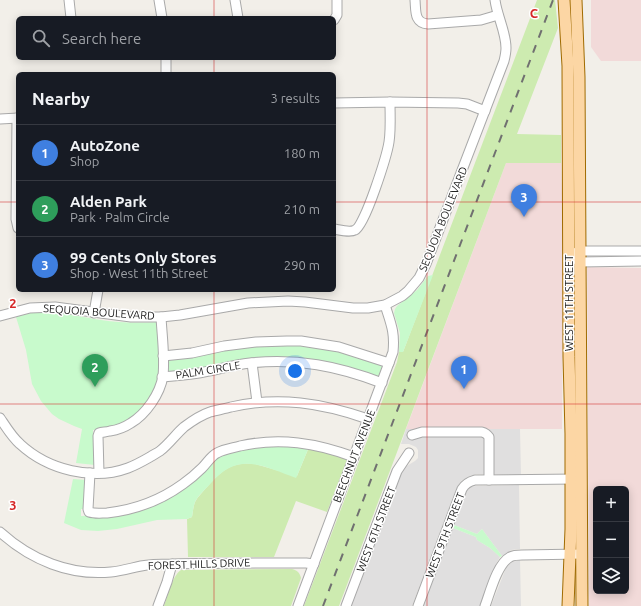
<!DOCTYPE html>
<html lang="en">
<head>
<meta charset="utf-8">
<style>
  :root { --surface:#171b24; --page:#20242c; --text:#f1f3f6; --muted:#9ea1a6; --line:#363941; --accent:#8c9099 }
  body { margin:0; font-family:Ubuntu,sans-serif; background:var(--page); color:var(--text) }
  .controls { position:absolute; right:12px; bottom:12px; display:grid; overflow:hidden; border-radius:6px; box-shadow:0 2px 10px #0003 }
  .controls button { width:36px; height:36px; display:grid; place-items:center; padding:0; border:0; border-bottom:1px solid var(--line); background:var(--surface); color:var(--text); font:20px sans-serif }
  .you { position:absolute; left:295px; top:371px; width:14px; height:14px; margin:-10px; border:3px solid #fff; border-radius:50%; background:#1a73e8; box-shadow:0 0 0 6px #1a73e833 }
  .badge { display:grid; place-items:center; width:26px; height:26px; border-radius:50%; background:var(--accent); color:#fff; font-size:13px; font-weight:700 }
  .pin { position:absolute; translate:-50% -33px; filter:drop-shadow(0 1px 2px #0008) }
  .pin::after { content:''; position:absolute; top:21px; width:14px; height:12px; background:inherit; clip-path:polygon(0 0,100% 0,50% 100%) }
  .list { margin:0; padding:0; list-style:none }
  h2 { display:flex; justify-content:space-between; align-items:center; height:52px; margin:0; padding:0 16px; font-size:17px }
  h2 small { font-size:13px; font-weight:400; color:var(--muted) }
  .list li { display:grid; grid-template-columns:26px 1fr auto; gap:12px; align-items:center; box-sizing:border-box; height:56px; padding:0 16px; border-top:1px solid var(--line) }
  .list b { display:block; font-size:15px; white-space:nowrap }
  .list p { margin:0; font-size:13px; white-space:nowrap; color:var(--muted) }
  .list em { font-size:13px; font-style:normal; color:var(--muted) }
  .icon { flex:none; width:22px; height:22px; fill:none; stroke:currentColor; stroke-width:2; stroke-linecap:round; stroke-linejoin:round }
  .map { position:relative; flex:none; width:641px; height:606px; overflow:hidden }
  .search { position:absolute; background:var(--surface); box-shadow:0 2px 10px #0003; left:16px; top:16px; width:320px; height:44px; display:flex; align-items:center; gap:10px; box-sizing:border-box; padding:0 14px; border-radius:6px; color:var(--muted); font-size:15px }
  .panel { position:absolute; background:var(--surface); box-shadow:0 2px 10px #0003; left:16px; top:72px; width:320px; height:220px; border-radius:6px }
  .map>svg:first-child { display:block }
  .residential { fill:#e0dfdf }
  .commercial { fill:#f2dad9; fill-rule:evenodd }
  .grass { fill:#cdebb0 }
  .park { fill:#c8facc }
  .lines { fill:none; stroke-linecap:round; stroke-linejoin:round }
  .minor-casing { stroke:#a9a9a9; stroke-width:11 }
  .major-casing { stroke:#a06b00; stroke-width:13 }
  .minor { stroke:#fff; stroke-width:9 }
  .major { stroke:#fcd6a4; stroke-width:11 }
  .rail { stroke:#707070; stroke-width:2; stroke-dasharray:8 8; stroke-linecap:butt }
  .grid { fill:none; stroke:#d62828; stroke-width:1; stroke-opacity:0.55 }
  .labels { text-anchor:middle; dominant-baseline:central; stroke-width:3; stroke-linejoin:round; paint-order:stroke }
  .street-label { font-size:11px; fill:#222; stroke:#fff }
  .grid-label { font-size:13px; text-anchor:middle; font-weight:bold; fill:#d62828; stroke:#fff; stroke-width:3; stroke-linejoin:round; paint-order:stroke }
</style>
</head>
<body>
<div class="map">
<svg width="641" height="606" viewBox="0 0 641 606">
  <rect width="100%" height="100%" fill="#f2efe9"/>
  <g class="residential">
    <polygon points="406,429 520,429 521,475 476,474 470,476 461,481 456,490 412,606 350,606 401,474 405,467 415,461 418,458 418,450 416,447 409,444 401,444"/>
    <polygon points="519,485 520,549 511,550 502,556 482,529 477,534 454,525 467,491 470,487 476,486"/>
    <polygon points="453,528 476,537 477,540 490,548 500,557 496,564 480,606 423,606"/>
    <polygon points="520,560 521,606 491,606 506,568 512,562"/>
  </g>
  <g class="commercial">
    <polygon points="591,0 641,0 641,61 601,61 591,47"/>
    <polygon points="506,163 561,163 563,221 562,429 406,429"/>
    <path d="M 587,267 L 641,268 L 641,606 L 589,606 ZM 596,489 L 626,489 L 626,591 L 596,591 Z"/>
  </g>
  <g class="grass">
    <polygon points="537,0 555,0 558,28 517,134 561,135 561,163 506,163 339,606 304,606 397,362 399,352 403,352"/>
    <path d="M 309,447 L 348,458 L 327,512 L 296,501 L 274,557 L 188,557 L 187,519 L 192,517 C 193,512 193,507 195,502 C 198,496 203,492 207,487 C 221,471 232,461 255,464 L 297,476 Z"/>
    <path d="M 292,569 C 297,570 300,573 301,578 L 291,606 L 164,606 C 168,596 172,576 181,570 Z"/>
  </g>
  <g class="park">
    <polygon points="433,275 403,352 399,352 400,333 394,313 395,309 397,306 417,290 428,276"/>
    <path d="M 42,312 C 62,312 81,317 101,320 C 120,323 139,323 158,322 C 159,338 162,360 159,375 C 159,379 157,383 155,387 C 146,414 121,428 93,430 L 95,465 L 76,463 L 82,429 L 74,426 L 59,419 L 52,414 L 41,401 L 32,384 L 26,350 L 16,317 L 31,313 Z"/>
    <polygon points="287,344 323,347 383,364 378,378 312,360 168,374 166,371 167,360 230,348"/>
    <path d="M 262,445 L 309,447 L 297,476 L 296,478 C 262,466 239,451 211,483 C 206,489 198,495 195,502 C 193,507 193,512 192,517 L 187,519 L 157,520 L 117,529 L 98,531 L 81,530 L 64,523 L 73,479 L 86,480 L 84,509 L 81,509 L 81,516 L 103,516 L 127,513 L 201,473 L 222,454 Z"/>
    <polygon points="454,525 477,534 482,529 502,556 500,557 490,548 477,540 476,537 453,528"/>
  </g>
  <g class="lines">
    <g class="minor-casing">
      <g id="minor">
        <polyline points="69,0 71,18"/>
        <polyline points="159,0 162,18"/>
        <polyline points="235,0 238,18"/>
        <path d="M 415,0 C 416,11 414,23 428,24 L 481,20 L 498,15"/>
        <polyline points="334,20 337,15 337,0"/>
        <polyline points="166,74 166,58"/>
        <polyline points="334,103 390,102 458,103 467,104 485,111"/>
        <polyline points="17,118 16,219 18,228"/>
        <polyline points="0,119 18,118"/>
        <path d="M 334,229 C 340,230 350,233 355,230 C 365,226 387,155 389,142 C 391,129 390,115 390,102"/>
        <polyline points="574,253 580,251 641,251"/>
        <polyline points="575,259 580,262 641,261"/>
        <polyline points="94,313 98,290"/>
        <path d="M 0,316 L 30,308 L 55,307 L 131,317 L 161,317 L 180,315 L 248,303 L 288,301 L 305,302 L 353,308 L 368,308 L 385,305 L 402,296 L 408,291 L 419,278 L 426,264 L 504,61 C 505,57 506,52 506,48 C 506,32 497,16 495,0"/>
        <polyline points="163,356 192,353 224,346 256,342 287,341 301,341 339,347 389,363"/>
        <polyline points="252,363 257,402"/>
        <path d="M 162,377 C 175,376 187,375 199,373 C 216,370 233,365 250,363 C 297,358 338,366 382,383"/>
        <path d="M 0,418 C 6,427 12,437 20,444 C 48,470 93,481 128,468 C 136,465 143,461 150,457 C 153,455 157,453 160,451 C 169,444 176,434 184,427 C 192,421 201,415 210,412 C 217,410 224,409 231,407 C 279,396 322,403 368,419"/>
        <path d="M 412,435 L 422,432 L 482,432 C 486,433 487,434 489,437 L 489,480"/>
        <path d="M 90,473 L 88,509 L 89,512 C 95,514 101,513 107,513 C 135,510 161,500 183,484 C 190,479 196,474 202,468 C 207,463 211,456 217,453 C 224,449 233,448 240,446 C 280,437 316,443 354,457"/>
        <path d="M 99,473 L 98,436 L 99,433 C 102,432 106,432 110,431 C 117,430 125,427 131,423 C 146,414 160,394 163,376 C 165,356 162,336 161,317"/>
        <path d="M 0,532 C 31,560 70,576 111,572 C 122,571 131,568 141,566 C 151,564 162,564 172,564 C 216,563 261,563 306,563 L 314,564"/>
        <polyline points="158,606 167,582 172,564"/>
        <path d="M 298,606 L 393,352 C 395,332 391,324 385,305"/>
        <polyline points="346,606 397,471 409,453"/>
        <path d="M 418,606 L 462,489 C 465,484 468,482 475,480 L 576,479"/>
        <path d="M 485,606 C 490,593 497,564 510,557 C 514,555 518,555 522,555 L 581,554"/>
      </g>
    </g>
    <g class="major-casing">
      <g id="major">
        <polyline points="564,0 568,66 569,357 571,434 571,529 568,606"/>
        <polyline points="576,0 579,77 582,606"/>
      </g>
    </g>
    <use href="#minor" class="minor"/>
    <use href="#major" class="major"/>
    <polyline class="rail" points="323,606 553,0"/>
  </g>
  <path class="grid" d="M 214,0 L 214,18M 427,0 L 427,606M 214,58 L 214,74M 0,202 L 18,202M 334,202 L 641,202M 214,290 L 214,606M 0,404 L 641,404"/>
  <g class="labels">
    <g class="street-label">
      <text transform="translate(443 219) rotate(-68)">SEQUOIA BOULEVARD</text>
      <text transform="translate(569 303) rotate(-90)">WEST 11TH STREET</text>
      <text transform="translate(99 312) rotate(4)">SEQUOIA BOULEVARD</text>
      <text transform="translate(208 370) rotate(-9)">PALM CIRCLE</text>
      <text transform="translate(354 456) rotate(-69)">BEECHNUT AVENUE</text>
      <text transform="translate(376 529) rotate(-69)">WEST 6TH STREET</text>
      <text transform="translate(445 535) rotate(-69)">WEST 9TH STREET</text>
      <text transform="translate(199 564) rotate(-2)">FOREST HILLS DRIVE</text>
    </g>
  </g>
  <g class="grid-label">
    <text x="534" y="18">C</text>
    <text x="13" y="308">2</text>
    <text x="13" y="510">3</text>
  </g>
</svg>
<div class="controls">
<button>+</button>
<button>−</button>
<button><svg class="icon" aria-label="layers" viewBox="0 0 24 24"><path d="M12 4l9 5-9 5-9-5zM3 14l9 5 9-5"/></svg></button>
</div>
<div class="you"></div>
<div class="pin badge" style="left:464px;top:389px;background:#3f7fe0">1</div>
<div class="pin badge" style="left:95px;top:387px;background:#2e9e5b">2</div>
<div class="pin badge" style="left:524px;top:217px;background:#3f7fe0">3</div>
<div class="search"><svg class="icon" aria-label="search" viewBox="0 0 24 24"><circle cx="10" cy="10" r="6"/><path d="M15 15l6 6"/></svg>Search here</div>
<section class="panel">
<h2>Nearby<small>3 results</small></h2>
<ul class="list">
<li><span class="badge" style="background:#3f7fe0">1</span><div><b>AutoZone</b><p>Shop</p></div><em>180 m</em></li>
<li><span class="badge" style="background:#2e9e5b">2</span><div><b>Alden Park</b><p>Park · Palm Circle</p></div><em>210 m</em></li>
<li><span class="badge" style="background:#3f7fe0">3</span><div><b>99 Cents Only Stores</b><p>Shop · West 11th Street</p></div><em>290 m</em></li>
</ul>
</section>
</div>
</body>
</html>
